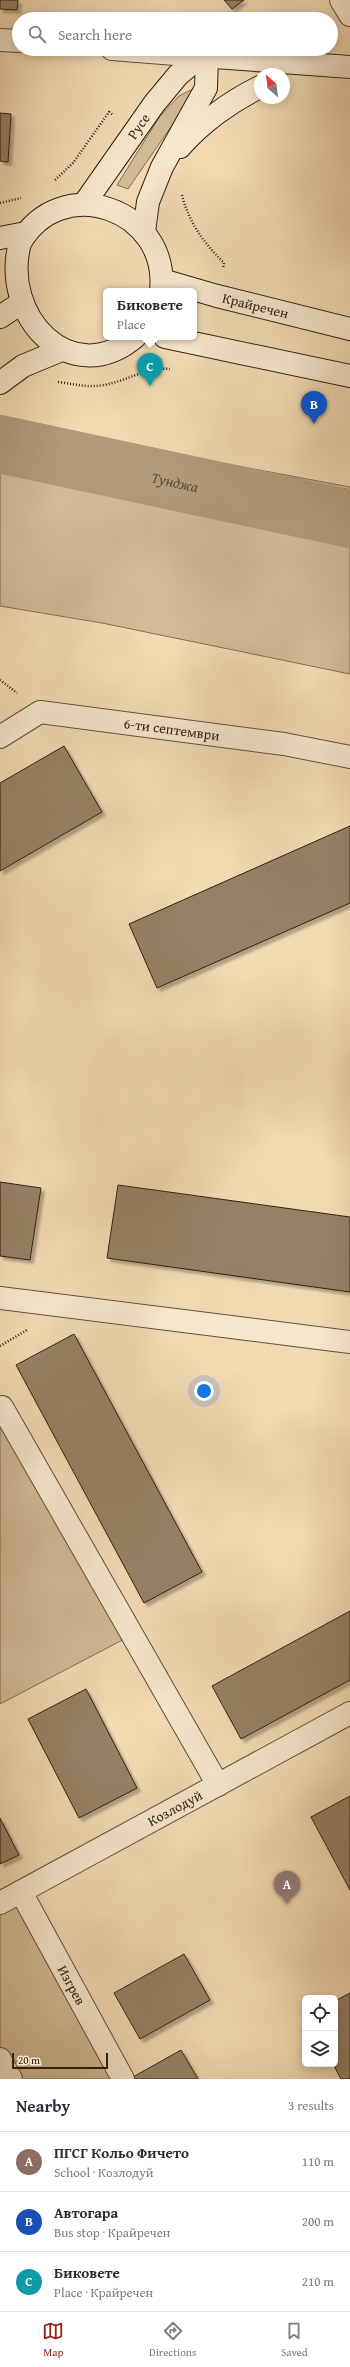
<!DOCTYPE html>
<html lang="en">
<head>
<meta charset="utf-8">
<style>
  :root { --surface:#fff; --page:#f7f7f7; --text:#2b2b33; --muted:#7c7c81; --line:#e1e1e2; --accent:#8f2418 }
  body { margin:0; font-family:"Gentium Book Plus",serif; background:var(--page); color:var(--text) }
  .controls { position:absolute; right:12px; bottom:12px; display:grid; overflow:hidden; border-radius:6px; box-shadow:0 2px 10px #0003 }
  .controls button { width:36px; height:36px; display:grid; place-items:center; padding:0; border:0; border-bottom:1px solid var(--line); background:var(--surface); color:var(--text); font:20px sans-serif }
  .compass { position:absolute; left:254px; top:68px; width:36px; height:36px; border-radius:50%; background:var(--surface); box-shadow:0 2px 10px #0003; rotate:332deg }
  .scale { position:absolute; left:12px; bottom:10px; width:96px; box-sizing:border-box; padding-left:4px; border:2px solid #322110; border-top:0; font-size:11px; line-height:14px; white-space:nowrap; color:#322110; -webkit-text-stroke:3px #f7e7ce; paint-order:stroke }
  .you { position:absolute; left:204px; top:1391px; width:14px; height:14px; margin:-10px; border:3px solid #fff; border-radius:50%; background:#1a73e8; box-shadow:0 0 0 6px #1a73e833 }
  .badge { display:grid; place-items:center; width:26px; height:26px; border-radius:50%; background:var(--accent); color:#fff; font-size:13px; font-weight:700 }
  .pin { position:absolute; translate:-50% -33px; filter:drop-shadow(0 1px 2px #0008) }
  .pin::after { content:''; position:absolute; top:21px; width:14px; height:12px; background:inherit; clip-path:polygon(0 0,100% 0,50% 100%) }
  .popup { position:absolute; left:103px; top:288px; width:94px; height:52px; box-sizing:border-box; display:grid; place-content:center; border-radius:6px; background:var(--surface); filter:drop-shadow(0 1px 3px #0005); font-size:13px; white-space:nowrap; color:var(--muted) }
  .popup b { font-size:15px; color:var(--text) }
  .popup::after { content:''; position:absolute; left:50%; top:100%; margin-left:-8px; border:8px solid transparent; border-top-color:var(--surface) }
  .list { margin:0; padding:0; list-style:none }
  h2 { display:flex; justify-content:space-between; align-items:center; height:52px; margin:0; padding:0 16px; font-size:17px }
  h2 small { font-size:13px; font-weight:400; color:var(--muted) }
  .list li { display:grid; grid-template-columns:26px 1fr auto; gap:12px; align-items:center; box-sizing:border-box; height:60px; padding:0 16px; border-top:1px solid var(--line) }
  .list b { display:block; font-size:15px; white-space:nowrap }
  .list p { margin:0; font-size:13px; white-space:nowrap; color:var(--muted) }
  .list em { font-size:13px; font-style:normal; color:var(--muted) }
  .icon { flex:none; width:22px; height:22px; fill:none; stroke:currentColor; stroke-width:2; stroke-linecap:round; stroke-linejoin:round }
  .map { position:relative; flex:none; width:350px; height:2079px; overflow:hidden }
  .search { position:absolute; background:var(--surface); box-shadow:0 2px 10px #0003; left:12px; right:12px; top:12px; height:44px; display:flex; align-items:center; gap:10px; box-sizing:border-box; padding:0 14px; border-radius:22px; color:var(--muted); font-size:15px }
  .sheet { height:232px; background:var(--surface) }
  nav { display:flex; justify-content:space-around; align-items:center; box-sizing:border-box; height:56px; border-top:1px solid var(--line); background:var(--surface); font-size:11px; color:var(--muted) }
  nav a { display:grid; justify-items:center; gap:2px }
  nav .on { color:var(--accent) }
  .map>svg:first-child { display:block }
  .green { fill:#d1bb97; stroke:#826e54 }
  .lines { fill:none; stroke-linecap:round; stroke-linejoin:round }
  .river { stroke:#b19b7c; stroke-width:58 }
  .building { fill:#968165; stroke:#322110; filter:url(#shadow) }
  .street-casing { stroke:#624f39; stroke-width:24 }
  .secondary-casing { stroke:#322110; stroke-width:24 }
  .path { stroke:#322110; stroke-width:2.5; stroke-dasharray:1 2; stroke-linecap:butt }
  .street { stroke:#f7e7ce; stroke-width:22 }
  .secondary { stroke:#f7e7ce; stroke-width:22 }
  .labels { text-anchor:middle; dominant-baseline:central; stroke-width:4; stroke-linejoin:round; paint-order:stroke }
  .street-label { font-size:14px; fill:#322110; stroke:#f7e7ce }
  .water-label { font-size:15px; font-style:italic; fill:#5e4c36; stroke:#f7e7ce }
</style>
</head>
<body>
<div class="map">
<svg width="350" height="2079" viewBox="0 0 350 2079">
  <defs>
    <filter id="shadow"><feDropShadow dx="3.5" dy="3.5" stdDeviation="1" flood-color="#0004"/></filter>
  </defs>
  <rect width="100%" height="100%" fill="#f2dab3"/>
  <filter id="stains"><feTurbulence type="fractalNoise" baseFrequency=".005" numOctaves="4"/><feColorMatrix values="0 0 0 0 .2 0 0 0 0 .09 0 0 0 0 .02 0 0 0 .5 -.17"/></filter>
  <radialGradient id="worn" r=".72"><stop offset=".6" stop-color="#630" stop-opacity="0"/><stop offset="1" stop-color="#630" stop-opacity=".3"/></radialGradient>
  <g class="green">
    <polygon points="199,86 128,189 117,185 160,116 179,96"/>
    <polygon points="14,424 350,487 350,674 102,623 0,606 0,443"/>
    <polygon points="0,1408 132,1635 0,1704"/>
    <polygon points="21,1892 123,2079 11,2079 0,2059 0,1903"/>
  </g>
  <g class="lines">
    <path class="river" id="s1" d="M 0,444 L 350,519"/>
  </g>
  <g class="building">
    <polygon points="0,0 18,0 17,10 0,9"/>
    <polygon points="224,0 244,0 232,9"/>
    <polygon points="0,113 11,114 8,162 0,161"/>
    <polygon points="64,746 102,812 0,871 0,783"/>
    <polygon points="350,826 350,903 157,988 129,924"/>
    <polygon points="0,1182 41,1188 30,1260 0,1256"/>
    <polygon points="118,1185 350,1217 350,1292 107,1258"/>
    <polygon points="74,1334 202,1572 144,1603 16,1365"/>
    <polygon points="350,1611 350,1680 241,1739 212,1686"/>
    <polygon points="86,1689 137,1788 79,1818 28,1719"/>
    <polygon points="350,1796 350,1890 311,1817"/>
    <polygon points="0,1818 19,1855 0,1864"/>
    <polygon points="184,1954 210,2000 140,2039 114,1993"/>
    <polygon points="350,1993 350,2079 341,2079 333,2064 335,2064 335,2001"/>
    <polygon points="181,2050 198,2079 134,2079 133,2077"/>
  </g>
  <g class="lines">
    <g class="street-casing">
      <g id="street">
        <polyline points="341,0 350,15"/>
        <polyline points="0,40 19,41"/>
        <polyline points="112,49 201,56"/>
        <path id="s2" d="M 0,737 L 40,712 L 284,744 L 350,757"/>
        <polyline points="0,1298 350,1342"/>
        <polyline points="0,1408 2,1407 218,1785"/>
        <path id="s3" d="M 21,1892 L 123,2079"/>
        <path id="s4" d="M 0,1903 L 350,1713"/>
        <polyline points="0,2059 11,2079"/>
      </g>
    </g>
    <g class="secondary-casing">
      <g id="secondary">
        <path d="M 180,147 C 201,123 231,101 260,87"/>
        <path id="s5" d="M 84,204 L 154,104 L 178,75 L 201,56 L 350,67"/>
        <polyline points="144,232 148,202 162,167 206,88 207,57"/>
        <polyline points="0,238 26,233"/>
        <path id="s6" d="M 162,280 L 217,296 L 350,329"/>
        <polyline points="0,317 15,307"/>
        <path d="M 135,337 C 71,391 0,316 20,243 C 61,171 170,209 161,291"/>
        <polyline points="165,337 350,376"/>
        <polyline points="0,383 23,366 59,351"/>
      </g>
    </g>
    <g class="path">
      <polyline points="55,180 73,163 109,112 113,115"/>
      <path d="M 182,195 C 189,223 204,243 224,263 L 223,269"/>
      <polyline points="0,203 21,198"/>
      <path d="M 58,382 C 74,384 88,388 104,385 C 127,381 146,367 170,369"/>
      <polyline points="0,680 17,693"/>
      <polyline points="0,1346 27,1330"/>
    </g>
    <use href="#street" class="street"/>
    <use href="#secondary" class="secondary"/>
  </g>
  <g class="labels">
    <g class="street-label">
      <text stroke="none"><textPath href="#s5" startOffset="95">Русе</textPath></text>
      <text stroke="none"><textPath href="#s6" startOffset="97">Крайречен</textPath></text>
      <text stroke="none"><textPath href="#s2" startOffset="180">6-ти септември</textPath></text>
      <text stroke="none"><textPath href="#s4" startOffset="199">Козлодуй</textPath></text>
      <text stroke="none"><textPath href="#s3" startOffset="106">Изгрев</textPath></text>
    </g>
    <g class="water-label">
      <text stroke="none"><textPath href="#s1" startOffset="179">Тунджа</textPath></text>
    </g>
  </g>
  <rect width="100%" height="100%" filter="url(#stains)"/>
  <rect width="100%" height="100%" fill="url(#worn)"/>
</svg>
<div class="controls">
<button><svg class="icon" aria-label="locate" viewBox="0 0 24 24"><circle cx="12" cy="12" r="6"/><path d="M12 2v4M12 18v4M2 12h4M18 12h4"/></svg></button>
<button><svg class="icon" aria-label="layers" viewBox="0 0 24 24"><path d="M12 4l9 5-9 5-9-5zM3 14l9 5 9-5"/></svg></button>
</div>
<svg class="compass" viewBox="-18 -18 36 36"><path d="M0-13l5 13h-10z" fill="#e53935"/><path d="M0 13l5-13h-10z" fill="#7c7c81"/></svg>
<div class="scale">20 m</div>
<div class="you"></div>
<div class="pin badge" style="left:287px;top:1904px;background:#8d6e63">A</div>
<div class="pin badge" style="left:314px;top:424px;background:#1a4fb4">B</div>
<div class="pin badge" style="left:150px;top:386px;background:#0f9aa8">C</div>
<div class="popup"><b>Биковете</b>Place</div>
<div class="search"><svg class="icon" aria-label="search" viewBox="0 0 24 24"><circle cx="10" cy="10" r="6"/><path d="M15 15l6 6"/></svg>Search here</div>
</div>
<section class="sheet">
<h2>Nearby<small>3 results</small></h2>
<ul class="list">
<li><span class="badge" style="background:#8d6e63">A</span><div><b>ПГСГ Кольо Фичето</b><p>School · Козлодуй</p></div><em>110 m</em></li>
<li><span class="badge" style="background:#1a4fb4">B</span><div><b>Автогара</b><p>Bus stop · Крайречен</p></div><em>200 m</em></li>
<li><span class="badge" style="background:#0f9aa8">C</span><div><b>Биковете</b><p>Place · Крайречен</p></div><em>210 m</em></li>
</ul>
</section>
<nav>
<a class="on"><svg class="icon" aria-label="map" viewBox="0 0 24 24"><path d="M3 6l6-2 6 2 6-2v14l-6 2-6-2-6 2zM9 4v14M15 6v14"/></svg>Map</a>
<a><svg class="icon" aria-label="directions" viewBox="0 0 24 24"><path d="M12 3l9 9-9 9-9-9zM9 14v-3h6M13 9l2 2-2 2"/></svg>Directions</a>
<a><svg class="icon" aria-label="saved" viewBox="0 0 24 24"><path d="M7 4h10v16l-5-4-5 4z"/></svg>Saved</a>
</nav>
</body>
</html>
